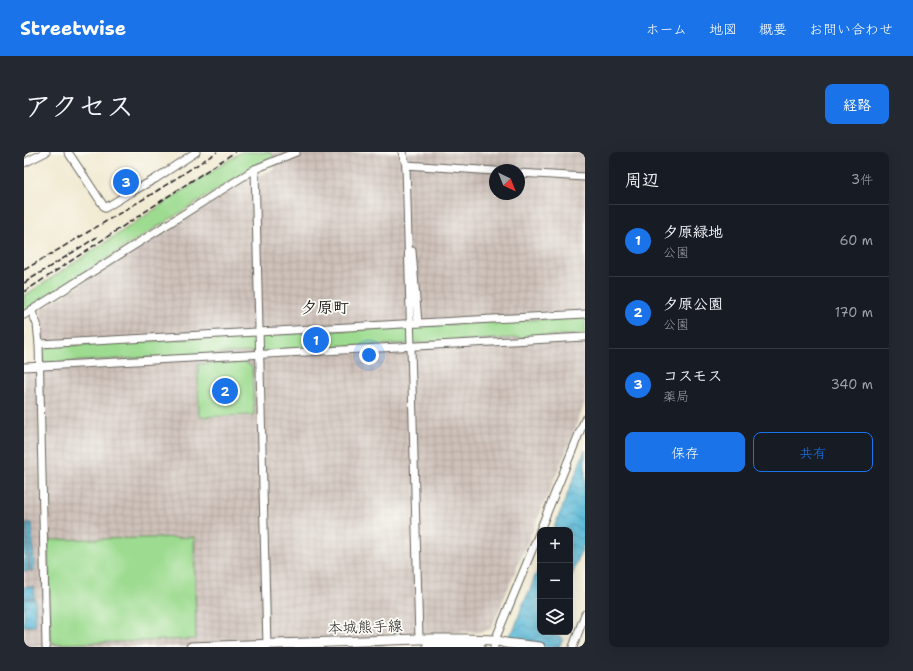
<!DOCTYPE html>
<html lang="ja">
<head>
<meta charset="utf-8">
<style>
  :root { --surface:#171b24; --page:#242831; --text:#f1f3f6; --muted:#9ea1a6; --line:#363941; --accent:#1a73e8 }
  body { margin:0; font-family:"Shantell Sans","Klee One",sans-serif; background:var(--page); color:var(--text) }
  .controls { position:absolute; right:12px; bottom:12px; display:grid; overflow:hidden; border-radius:8px; box-shadow:0 4px 16px #0002 }
  .controls button { width:36px; height:36px; display:grid; place-items:center; padding:0; border:0; border-bottom:1px solid var(--line); background:var(--surface); color:var(--text); font:20px sans-serif }
  .compass { position:absolute; left:465px; top:12px; width:36px; height:36px; border-radius:50%; background:var(--surface); box-shadow:0 4px 16px #0002; rotate:137deg }
  .you { position:absolute; left:345px; top:203px; width:14px; height:14px; margin:-10px; border:3px solid #fff; border-radius:50%; background:#1a73e8; box-shadow:0 0 0 6px #1a73e833 }
  .badge { display:grid; place-items:center; width:26px; height:26px; border-radius:50%; background:var(--accent); color:#fff; font-size:13px; font-weight:700 }
  .pin { position:absolute; translate:-50% -50%; border:2px solid #fff; box-shadow:0 1px 4px #0006 }
  .list { margin:0; padding:0; list-style:none }
  h2 { display:flex; justify-content:space-between; align-items:center; height:52px; margin:0; padding:0 16px; font-size:17px }
  h2 small { font-size:13px; font-weight:400; color:var(--muted) }
  .list li { display:grid; grid-template-columns:26px 1fr auto; gap:12px; align-items:center; box-sizing:border-box; height:72px; padding:0 16px; border-top:1px solid var(--line) }
  .list b { display:block; font-size:15px; white-space:nowrap }
  .list p { margin:0; font-size:13px; white-space:nowrap; color:var(--muted) }
  .list em { font-size:13px; font-style:normal; color:var(--muted) }
  .actions { display:flex; gap:8px; padding:12px 16px }
  .actions a { flex:1; padding:9px 0; border:1px solid var(--accent); border-radius:8px; text-align:center; font-size:14px; color:var(--accent) }
  .actions .main { background:var(--accent); color:#fff }
  .icon { flex:none; width:22px; height:22px; fill:none; stroke:currentColor; stroke-width:2; stroke-linecap:round; stroke-linejoin:round }
  .map { position:relative; flex:none; width:561px; height:495px; overflow:hidden; border-radius:8px }
  header { display:flex; align-items:center; gap:24px; box-sizing:border-box; height:56px; padding:0 20px; background:var(--accent); color:#fff }
  header strong { font-size:19px }
  nav { display:flex; gap:22px; margin-inline-start:auto; font-size:14px }
  .intro { display:flex; align-items:center; justify-content:space-between; box-sizing:border-box; height:96px; padding:0 24px }
  h1 { margin:0; font-size:28px }
  .button { padding:10px 18px; border-radius:8px; background:var(--accent); color:#fff; font-size:14px; font-weight:700 }
  main { display:flex; gap:24px; padding:0 24px }
  aside { flex:1; background:var(--surface); border-radius:8px; box-shadow:0 4px 16px #0002 }
  .map>svg:first-child { display:block }
  .industrial { fill:url(#industrial-grid); fill-rule:evenodd }
  .green { fill:#9ddb90; stroke:#5c7c56 }
  .water { fill:url(#water-waves); stroke:#3a6a79 }
  .lines { fill:none; stroke-linecap:round; stroke-linejoin:round }
  .minor-casing { stroke:#67645c; stroke-width:9 }
  .major-casing { stroke:#67645c; stroke-width:11 }
  .minor { stroke:#fff; stroke-width:7 }
  .major { stroke:#fff; stroke-width:9 }
  .rail { stroke:#1c1c1c; stroke-width:1.5; stroke-dasharray:6 3; stroke-linecap:butt }
  .labels { text-anchor:middle; dominant-baseline:central; stroke-width:3.5; stroke-linejoin:round; paint-order:stroke }
  .street-label { font-size:15px; fill:#1c1c1c; stroke:#fdfcf7 }
  .neighbourhood-label { font-size:16px; font-weight:bold; fill:#1c1c1c; stroke:#fdfcf7 }
</style>
</head>
<body>
<header>
<strong>Streetwise</strong>
<nav><a>ホーム</a><a>地図</a><a>概要</a><a>お問い合わせ</a></nav>
</header>
<div class="intro"><h1>アクセス</h1><a class="button">経路</a></div>
<main>
<div class="map">
<svg width="561" height="495" viewBox="0 0 561 495">
  <defs>
    <pattern id="industrial-grid" width="8" height="8" patternUnits="userSpaceOnUse"><rect width="8" height="8" fill="#cec1ba"/><path d="M0 4h8M4 0v8" fill="none" stroke="#b0a59f"/></pattern>
    <pattern id="water-waves" width="16" height="10" patternUnits="userSpaceOnUse"><rect width="16" height="10" fill="#58b7d6"/><path d="M0 5q4-4 8 0t8 0" fill="none" stroke="#4894ad"/></pattern>
  </defs>
  <rect width="100%" height="100%" fill="#fdfcf7"/>
  <filter id="ink" filterUnits="userSpaceOnUse"><feTurbulence type="fractalNoise" baseFrequency=".025" numOctaves="2"/><feDisplacementMap in="SourceGraphic" scale="8" xChannelSelector="R" yChannelSelector="G"/><feConvolveMatrix kernelMatrix="1 2 1 2 8 2 1 2 1" color-interpolation-filters="sRGB"/></filter>
  <filter id="wash" filterUnits="userSpaceOnUse"><feTurbulence type="fractalNoise" baseFrequency=".012" numOctaves="4" result="noise"/><feDisplacementMap in="SourceGraphic" scale="16" xChannelSelector="R" yChannelSelector="G"/><feGaussianBlur stdDeviation="0.9" result="paint"/><feColorMatrix in="noise" values="0 0 0 0 0 0 0 0 0 0 0 0 0 0 0 0 0 1.4 0 .05"/><feComposite in="paint" operator="in"/></filter>
  <g filter="url(#wash)">
    <rect width="100%" height="100%" fill="#f1ead2"/>
    <path class="industrial" d="M 243,0 L 561,0 L 561,250 L 550,281 L 467,477 L 458,480 L 360,482 L 361,495 L 0,495 L 0,221 L 7,220 L 18,223 L 17,157 L 219,31 L 252,16 ZM 471,18 L 495,18 L 495,42 L 471,42 Z"/>
    <g class="green">
      <polygon points="217,0 246,0 250,5 231,14 0,158 0,144 73,96"/>
      <polygon points="561,165 561,182 20,211 19,209 18,196 20,195"/>
      <polygon points="221,210 228,215 230,263 175,265 174,212"/>
      <polygon points="170,385 172,487 31,492 27,489 24,388"/>
    </g>
    <g class="water">
      <polygon points="561,298 561,389 546,429 546,378 529,378"/>
      <polygon points="0,371 2,371 4,419 0,419"/>
      <polygon points="4,371 8,371 10,419 6,419"/>
      <polygon points="516,411 516,480 530,480 529,482 539,487 535,495 480,495 486,481 491,475 498,454 505,440"/>
      <rect x="0" y="435" width="10" height="11"/>
      <rect x="0" y="447" width="11" height="27"/>
    </g>
  </g>
  <g filter="url(#ink)">
    <g class="lines">
      <g class="minor-casing">
        <g id="minor">
          <polyline points="44,0 81,56 104,42 131,27 172,0"/>
          <polyline points="378,0 382,13 395,487"/>
          <polyline points="0,11 22,0"/>
          <polyline points="231,17 243,495"/>
          <polyline points="382,17 382,13 471,19"/>
          <polyline points="495,21 561,25"/>
          <polyline points="388,99 394,171"/>
          <polyline points="7,158 13,172 15,192 22,495"/>
          <polyline points="0,163 231,17 272,0"/>
          <polyline points="15,192 561,162"/>
          <polyline points="0,215 561,185"/>
          <polyline points="516,378 561,267"/>
          <polyline points="470,495 471,488 516,379"/>
          <polyline points="549,495 561,462"/>
        </g>
      </g>
      <g class="major-casing">
        <g id="major">
          <polyline points="404,493 456,495"/>
          <polyline points="167,495 395,487 441,487 471,488 481,491 516,495"/>
        </g>
      </g>
      <use href="#minor" class="minor"/>
      <use href="#major" class="major"/>
      <g class="rail">
        <polyline points="0,118 128,42 193,0"/>
        <polyline points="0,131 73,85"/>
        <polyline points="0,140 211,0"/>
      </g>
    </g>
  </g>
  <g class="labels">
    <g class="street-label">
      <text transform="translate(341 475) rotate(-2)">本城熊手線</text>
    </g>
    <g class="neighbourhood-label">
      <text x="301" y="155">夕原町</text>
    </g>
  </g>
</svg>
<div class="controls">
<button>+</button>
<button>−</button>
<button><svg class="icon" aria-label="layers" viewBox="0 0 24 24"><path d="M12 4l9 5-9 5-9-5zM3 14l9 5 9-5"/></svg></button>
</div>
<svg class="compass" viewBox="-18 -18 36 36"><path d="M0-13l5 13h-10z" fill="#e53935"/><path d="M0 13l5-13h-10z" fill="#9ea1a6"/></svg>
<div class="you"></div>
<div class="pin badge" style="left:292px;top:188px">1</div>
<div class="pin badge" style="left:201px;top:239px">2</div>
<div class="pin badge" style="left:102px;top:30px">3</div>
</div>
<aside>
<h2>周辺<small>3件</small></h2>
<ul class="list">
<li><span class="badge">1</span><div><b>夕原緑地</b><p>公園</p></div><em>60 m</em></li>
<li><span class="badge">2</span><div><b>夕原公園</b><p>公園</p></div><em>170 m</em></li>
<li><span class="badge">3</span><div><b>コスモス</b><p>薬局</p></div><em>340 m</em></li>
</ul>
<div class="actions"><a class="main">保存</a><a>共有</a></div>
</aside>
</main>
</body>
</html>
